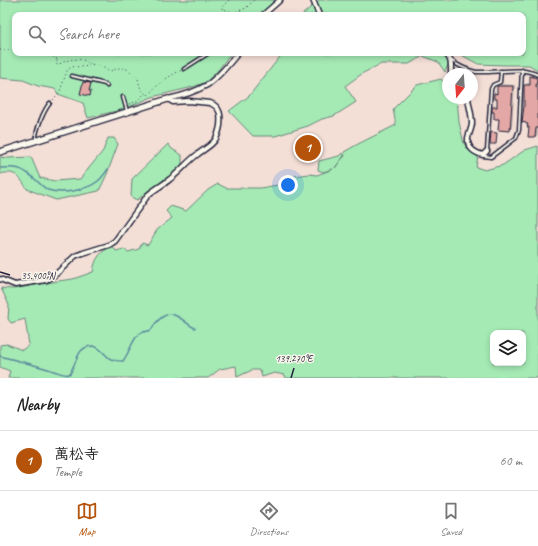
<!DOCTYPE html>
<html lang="en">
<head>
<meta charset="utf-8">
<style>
  :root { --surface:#fff; --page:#f2f2f2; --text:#222; --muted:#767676; --line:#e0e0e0; --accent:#b45309 }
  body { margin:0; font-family:Caveat,"Klee One",sans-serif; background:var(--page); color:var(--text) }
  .controls { position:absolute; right:12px; bottom:12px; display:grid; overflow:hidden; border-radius:8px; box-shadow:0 2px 6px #0003 }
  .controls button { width:36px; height:36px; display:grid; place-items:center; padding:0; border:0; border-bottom:1px solid var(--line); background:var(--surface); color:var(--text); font:20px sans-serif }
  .compass { position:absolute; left:442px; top:68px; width:36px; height:36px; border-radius:50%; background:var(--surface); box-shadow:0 2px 6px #0003; rotate:197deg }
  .you { position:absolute; left:288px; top:185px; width:14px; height:14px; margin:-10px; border:3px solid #fff; border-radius:50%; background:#1a73e8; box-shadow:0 0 0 6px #1a73e833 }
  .badge { display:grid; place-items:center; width:26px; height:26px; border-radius:50%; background:var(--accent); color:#fff; font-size:13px; font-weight:700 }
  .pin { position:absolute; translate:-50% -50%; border:2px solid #fff; box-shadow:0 1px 4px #0006 }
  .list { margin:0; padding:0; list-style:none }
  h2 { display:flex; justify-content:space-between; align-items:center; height:52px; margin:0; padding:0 16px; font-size:17px }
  h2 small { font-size:13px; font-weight:400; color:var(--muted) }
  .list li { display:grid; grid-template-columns:26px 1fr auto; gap:12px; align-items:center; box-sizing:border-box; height:60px; padding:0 16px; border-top:1px solid var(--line) }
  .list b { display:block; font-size:15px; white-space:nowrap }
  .list p { margin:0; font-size:13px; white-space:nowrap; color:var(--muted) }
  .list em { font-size:13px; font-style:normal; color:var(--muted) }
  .icon { flex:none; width:22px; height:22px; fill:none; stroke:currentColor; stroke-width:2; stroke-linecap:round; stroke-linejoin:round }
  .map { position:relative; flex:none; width:538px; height:378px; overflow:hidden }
  .search { position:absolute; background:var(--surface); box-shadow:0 2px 6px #0003; left:12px; right:12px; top:12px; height:44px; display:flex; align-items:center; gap:10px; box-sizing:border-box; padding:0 14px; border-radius:8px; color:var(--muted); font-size:15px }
  .sheet { height:112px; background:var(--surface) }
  nav { display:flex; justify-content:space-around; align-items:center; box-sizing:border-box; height:56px; border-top:1px solid var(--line); background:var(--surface); font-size:11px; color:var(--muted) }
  nav a { display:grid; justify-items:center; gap:2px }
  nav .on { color:var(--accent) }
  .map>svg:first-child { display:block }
  .green { fill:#a5eab5; stroke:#648678; fill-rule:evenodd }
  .shadow { fill:#0003 }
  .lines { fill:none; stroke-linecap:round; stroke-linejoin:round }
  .stream { stroke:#5a899d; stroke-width:1.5 }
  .building { fill:#e3a8a5; stroke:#22223b }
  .lane-casing { stroke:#22223b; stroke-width:5 }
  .street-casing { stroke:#22223b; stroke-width:7 }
  .secondary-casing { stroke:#22223b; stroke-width:8 }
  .path { stroke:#22223b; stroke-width:1; stroke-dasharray:1 3; stroke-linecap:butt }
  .lane { stroke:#fbf7ec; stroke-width:2 }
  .street { stroke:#fbf7ec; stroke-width:4 }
  .secondary { stroke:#fbf7ec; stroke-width:5.5 }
  .ticks { fill:none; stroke:#22223b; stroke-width:1.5 }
  .ticks-label { font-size:10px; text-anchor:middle; fill:#22223b; stroke:#fbf7ec; stroke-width:3; stroke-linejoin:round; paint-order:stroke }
</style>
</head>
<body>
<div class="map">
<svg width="538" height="378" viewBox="0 0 538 378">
  <rect width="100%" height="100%" fill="#f4dfd7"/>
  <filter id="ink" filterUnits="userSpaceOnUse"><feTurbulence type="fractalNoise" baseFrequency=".025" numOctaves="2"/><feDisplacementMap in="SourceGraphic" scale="8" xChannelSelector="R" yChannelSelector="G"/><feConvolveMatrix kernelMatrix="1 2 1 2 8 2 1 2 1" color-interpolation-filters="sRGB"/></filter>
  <g filter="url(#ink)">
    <g class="green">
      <polygon points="0,0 280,0 264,15 15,15 15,53 231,53 219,69 206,82 193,87 152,97 124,109 88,118 83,103 58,94 55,89 38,86 23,80 0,78"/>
      <polygon points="319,0 538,0 538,70 529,65 503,65 478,64 458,53 523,53 523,15 302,15"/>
      <polygon points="283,53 453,53 445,72 438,62 423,56 409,64 381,64 363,73 345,86 356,102 334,116 322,119 308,126 275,136 253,136 229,111 249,96"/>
      <path d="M 441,79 L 448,86 L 448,98 L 457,98 L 459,122 L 464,144 L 478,156 L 476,167 L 485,170 L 503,165 L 525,150 L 538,146 L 538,378 L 286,378 L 285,375 L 274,373 L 262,377 L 260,370 L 252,370 L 237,377 L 236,366 L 220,369 L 208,378 L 8,378 L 10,371 L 0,367 L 0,345 L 7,344 L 22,350 L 29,345 L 25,319 L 11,323 L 8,319 L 9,305 L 1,288 L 13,289 L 42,284 L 58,281 L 73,279 L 93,272 C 95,258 100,252 112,246 L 116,251 L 124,249 L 128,252 L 139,249 L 142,243 L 148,245 L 157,230 L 172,218 L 166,211 L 171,206 L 186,211 L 208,190 L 218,184 L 226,188 L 260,188 L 278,185 L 288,177 L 309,174 L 317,175 L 333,169 L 323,172 L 318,170 L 319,161 L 339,156 L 342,153 L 344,156 L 340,161 L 335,168 L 340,161 L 345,156 L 344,152 L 358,144 L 396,125 L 393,109 L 417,85 ZM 493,333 L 523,333 L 523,363 L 493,363 Z"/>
      <path d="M 108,138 L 114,138 L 118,144 L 107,174 L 99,191 L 56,200 L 27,189 C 20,177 15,170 0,174 L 0,157 L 8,158 L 31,157 L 40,178 L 55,181 L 80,179 L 103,151 Z"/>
      <path d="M 168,144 L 172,149 L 182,155 L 182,165 C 169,179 152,188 137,200 L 131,197 L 132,179 Z"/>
    </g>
    <g class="shadow">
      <polygon points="533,74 538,76 538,136 534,136 525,106 525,85 527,83 531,83 531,76"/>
      <polygon points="85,81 92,82 90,90 92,90 91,94 90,95 81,93 84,82"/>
      <polygon points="501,84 515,85 512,128 510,130 495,111 493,108 495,105 498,105 498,98 495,94 497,92 498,92 498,86"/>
      <polygon points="307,140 315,141 314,149 311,153 303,145"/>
    </g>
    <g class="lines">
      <g class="stream">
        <path d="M 0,168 C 19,167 22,168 36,180 C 40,184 44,188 48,190 C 62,195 87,190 98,181 C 102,178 105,173 108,169"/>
        <path d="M 0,356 C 18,361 36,365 54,371 C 58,372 65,376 69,374 C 70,374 72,371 72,369 C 78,359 78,346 93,346 C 101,347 105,356 111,359 C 114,361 118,361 123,361 C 129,353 132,341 138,335 C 142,330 148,333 152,329 C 153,327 154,325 155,324 C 159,319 165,314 171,314 C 181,316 186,324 195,328"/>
      </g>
    </g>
    <g class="building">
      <polygon points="530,76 537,78 536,87 538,87 538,128 536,128 535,137 528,137 529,127 527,127 528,124 526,124 526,123 522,122 524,106 524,85 530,85"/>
      <polygon points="83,82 91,83 89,91 91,91 90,96 80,94"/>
      <polygon points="497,86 513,86 510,131 498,130 499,119 494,119 494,112 492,112 492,107 497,107 497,99 494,99 494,93 497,94"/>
      <polygon points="491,132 497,133 496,144 490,144"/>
      <polygon points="304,141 314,143 313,151 312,151 311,154 302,152 303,149 301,148 302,144 304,144"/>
    </g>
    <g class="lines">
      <g class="lane-casing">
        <g id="lane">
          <path d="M 451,60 C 458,66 467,70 476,72 C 479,72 483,72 486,72 C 504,72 521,67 538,75"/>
          <polyline points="184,69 209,53"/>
          <polyline points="72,76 105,84 107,86"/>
          <polyline points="123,97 127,111"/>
          <path d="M 36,140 C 35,131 44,110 50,103"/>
          <polyline points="487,151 491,89 493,85 500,82 501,71"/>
          <polyline points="484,156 491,157 516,138 519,130 522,70"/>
        </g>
      </g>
      <g class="street-casing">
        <g id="street">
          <polyline points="313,0 319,15"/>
          <polyline points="263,15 280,0"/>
          <path d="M 445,53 C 452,59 451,65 451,74"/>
          <path d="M 468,98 C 469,106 472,115 472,123 C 472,128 469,133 468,138 C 467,148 475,153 483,155 L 487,151"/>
          <path d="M 168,99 C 182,96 195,92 207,85 C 219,77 229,64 238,53"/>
          <path d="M 0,279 L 15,285 L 46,280 L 54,276 L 75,256 L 83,253 L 109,245 L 115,241 L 148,195 C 155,189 163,185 170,179 C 180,172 188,161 198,154 C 204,149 211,146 215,140 C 218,136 219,131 220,126 C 221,116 221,107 210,103 L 189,101 L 173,102 L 168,99"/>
        </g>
      </g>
      <g class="secondary-casing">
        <polyline id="secondary" points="0,152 168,99"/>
      </g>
      <g class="path">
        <polyline points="229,0 221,8 234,13 246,8 254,0"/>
        <polyline points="0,50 15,50"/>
        <polyline points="42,53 48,54 50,53"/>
        <path d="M 52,53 L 52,55 L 55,59 L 58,59 L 56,63 L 57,65 C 60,64 63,62 66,61 C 74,58 84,59 91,64"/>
        <path d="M 53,100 L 60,91 L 67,71 C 73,62 83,71 90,64 L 100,66 L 110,71 L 119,68 L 127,69 L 137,76 C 140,84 139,91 148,95 C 158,84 168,76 182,70"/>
        <polyline points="129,104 138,101 144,94"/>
      </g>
      <use href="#lane" class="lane"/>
      <use href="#street" class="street"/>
      <use href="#secondary" class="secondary"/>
    </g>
  </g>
  <path class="ticks" d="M 0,272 L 10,275M 291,378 L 294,368"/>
  <g class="ticks-label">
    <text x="38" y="279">35.400°N</text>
    <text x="294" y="362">139.270°E</text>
  </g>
</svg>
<div class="controls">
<button><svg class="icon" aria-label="layers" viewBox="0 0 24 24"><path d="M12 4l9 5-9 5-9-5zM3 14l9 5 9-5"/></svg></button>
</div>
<svg class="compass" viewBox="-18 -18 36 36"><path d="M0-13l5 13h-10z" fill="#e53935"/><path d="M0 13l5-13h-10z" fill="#767676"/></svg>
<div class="you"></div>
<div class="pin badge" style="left:308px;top:148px">1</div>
<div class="search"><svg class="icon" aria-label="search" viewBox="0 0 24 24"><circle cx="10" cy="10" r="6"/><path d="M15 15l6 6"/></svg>Search here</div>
</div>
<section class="sheet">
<h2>Nearby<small></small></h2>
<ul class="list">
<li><span class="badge">1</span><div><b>萬松寺</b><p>Temple</p></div><em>60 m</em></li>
</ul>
</section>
<nav>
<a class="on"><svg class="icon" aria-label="map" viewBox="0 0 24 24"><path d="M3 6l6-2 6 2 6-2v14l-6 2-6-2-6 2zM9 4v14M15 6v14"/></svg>Map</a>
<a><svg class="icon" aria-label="directions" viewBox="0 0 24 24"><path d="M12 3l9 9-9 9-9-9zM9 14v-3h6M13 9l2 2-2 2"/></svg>Directions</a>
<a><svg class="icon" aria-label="saved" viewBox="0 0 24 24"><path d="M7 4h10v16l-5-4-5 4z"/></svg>Saved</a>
</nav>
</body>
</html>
